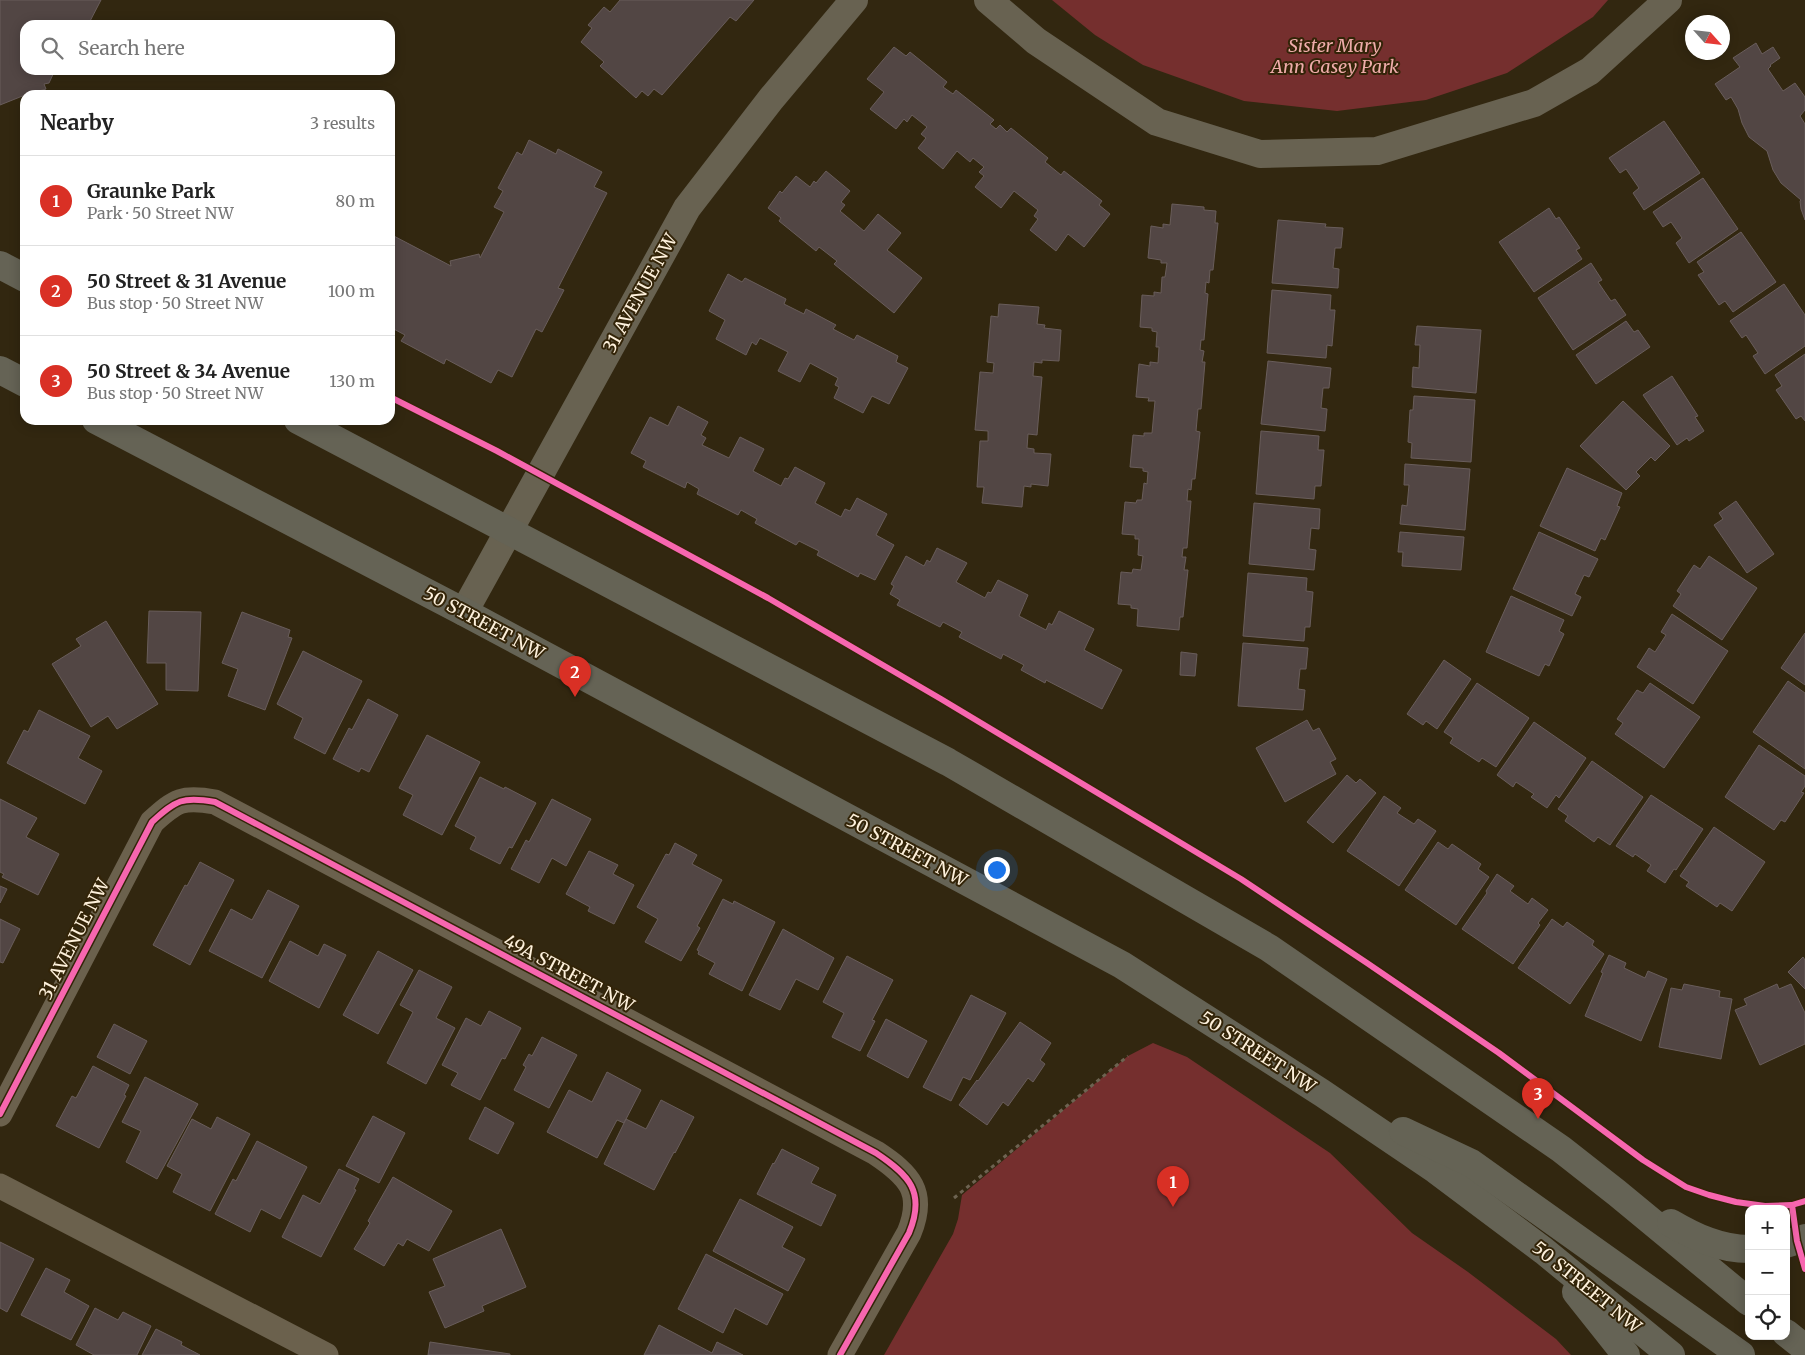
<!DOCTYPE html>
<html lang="en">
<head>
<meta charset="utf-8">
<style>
  :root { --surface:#fff; --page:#f6f6f6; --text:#222; --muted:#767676; --line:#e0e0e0; --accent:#d93025 }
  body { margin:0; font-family:Merriweather,serif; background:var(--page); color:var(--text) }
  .controls { position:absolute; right:15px; bottom:15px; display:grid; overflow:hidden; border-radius:10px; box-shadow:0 2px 12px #0003 }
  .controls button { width:45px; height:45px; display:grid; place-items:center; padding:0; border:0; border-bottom:1px solid var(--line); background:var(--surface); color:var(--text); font:25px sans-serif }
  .compass { position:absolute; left:1685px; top:15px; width:45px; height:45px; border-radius:50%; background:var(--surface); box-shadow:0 2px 12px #0003; rotate:117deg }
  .you { position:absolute; left:996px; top:869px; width:18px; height:18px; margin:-12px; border:4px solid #fff; border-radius:50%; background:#1a73e8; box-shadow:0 0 0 8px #1a73e833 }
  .badge { display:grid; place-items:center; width:32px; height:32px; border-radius:50%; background:var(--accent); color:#fff; font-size:16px; font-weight:700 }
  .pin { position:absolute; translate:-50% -41px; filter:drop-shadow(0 1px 2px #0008) }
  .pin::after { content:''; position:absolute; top:26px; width:18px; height:15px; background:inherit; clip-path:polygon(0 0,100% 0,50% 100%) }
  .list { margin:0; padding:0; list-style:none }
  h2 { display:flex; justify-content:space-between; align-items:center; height:65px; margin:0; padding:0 20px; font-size:21px }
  h2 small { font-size:16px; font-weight:400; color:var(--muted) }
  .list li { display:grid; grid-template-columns:32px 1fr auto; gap:15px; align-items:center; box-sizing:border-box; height:90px; padding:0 20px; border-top:1px solid var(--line) }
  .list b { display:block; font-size:19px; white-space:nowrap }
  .list p { margin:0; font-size:16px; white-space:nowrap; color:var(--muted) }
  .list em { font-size:16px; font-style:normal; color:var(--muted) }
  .icon { flex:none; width:28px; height:28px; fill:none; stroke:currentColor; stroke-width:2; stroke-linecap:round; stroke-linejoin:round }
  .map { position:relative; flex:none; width:1805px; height:1355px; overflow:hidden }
  .search { position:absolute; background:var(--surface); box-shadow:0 2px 12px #0003; left:20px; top:20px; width:375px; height:55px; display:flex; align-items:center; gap:12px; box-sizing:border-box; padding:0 18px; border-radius:15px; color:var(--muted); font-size:19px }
  .panel { position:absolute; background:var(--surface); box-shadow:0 2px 12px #0003; left:20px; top:90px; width:375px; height:335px; border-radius:15px }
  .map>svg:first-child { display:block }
  .green { fill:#752f2e }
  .building { fill:#524644; stroke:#695d5b }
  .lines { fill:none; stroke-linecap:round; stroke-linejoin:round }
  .path { stroke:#6d6351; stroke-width:3; stroke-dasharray:4 4; stroke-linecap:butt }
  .street { stroke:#6b614d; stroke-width:25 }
  .secondary { stroke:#686251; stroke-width:28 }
  .primary { stroke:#656355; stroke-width:28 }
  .cycleway-casing { stroke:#332408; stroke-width:9 }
  .cycleway { stroke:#f766af; stroke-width:6 }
  .labels { text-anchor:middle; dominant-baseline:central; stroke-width:4; stroke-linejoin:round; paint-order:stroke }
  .park-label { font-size:18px; font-style:italic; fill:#efacaa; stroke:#332408 }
  .street-label { font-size:18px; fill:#fdf0db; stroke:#332408 }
</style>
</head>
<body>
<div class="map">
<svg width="1805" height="1355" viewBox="0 0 1805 1355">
  <rect width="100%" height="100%" fill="#322710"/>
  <g class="green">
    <polygon points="1052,0 1608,0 1593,17 1507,73 1426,100 1337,111 1244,101 1143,65 1095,35"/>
    <polygon points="1153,1043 1187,1057 1330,1153 1412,1233 1468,1272 1556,1339 1571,1355 884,1355 953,1234 958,1219 962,1195 1128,1056"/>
  </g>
  <g class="building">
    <polygon points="0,0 101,0 88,25 25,25 25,70 55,70 49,83 44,84 46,89 25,95 0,105"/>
    <polygon points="620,0 754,0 736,21 730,17 662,95 654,89 648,96 642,91 636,98 600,66 604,62 581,42 592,28 588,25 604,7 610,12"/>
    <polygon points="1756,43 1762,54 1773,47 1780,58 1770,65 1771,66 1768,69 1783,91 1795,83 1805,97 1805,110 1800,116 1805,124 1805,220 1801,209 1800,201 1801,200 1781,183 1773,170 1767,151 1749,137 1742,123 1738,109 1731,97 1726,100 1715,84 1740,67 1733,58"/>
    <polygon points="894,47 906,56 910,52 947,82 943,87 953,94 956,90 994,120 990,124 996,129 1000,125 1007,132 1011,128 1048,158 1045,162 1061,175 1064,171 1102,201 1099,205 1110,214 1084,247 1068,234 1056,251 1030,230 1038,219 1034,216 1038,210 1014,191 1001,208 975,187 984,176 979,172 984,167 973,158 970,162 957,151 943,169 918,148 926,138 921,134 927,127 912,115 907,122 904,119 896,129 870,109 884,92 867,79"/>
    <polygon points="1664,121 1700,173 1644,210 1633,193 1639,188 1626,169 1620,173 1609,158"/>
    <polygon points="529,140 556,154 558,149 602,172 594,187 607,193 558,288 564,290 542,332 536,329 512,377 498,370 491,383 446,359 444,364 401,341 405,335 390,327 390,234 451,266 450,261 479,254 480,258 504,212 494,207 503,191 498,188 517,152 522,155"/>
    <polygon points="826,171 850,191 841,202 845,205 840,211 864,231 878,214 901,233 887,250 922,278 894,313 834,264 837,261 819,247 816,251 779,221 781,218 768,208 780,191 782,193 796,176 810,187 814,181 816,183"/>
    <polygon points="1703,178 1738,229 1689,263 1676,243 1682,238 1671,222 1663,227 1653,212"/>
    <polygon points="1172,204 1204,207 1204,210 1216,211 1215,223 1218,223 1213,270 1210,270 1209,283 1206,282 1205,293 1208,294 1204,340 1201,340 1200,350 1204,351 1202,362 1205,362 1201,409 1198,409 1196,431 1200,432 1195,479 1192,479 1191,490 1188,489 1187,501 1191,501 1187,548 1183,548 1182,557 1186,557 1184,570 1188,570 1183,617 1180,617 1179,630 1137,626 1138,609 1131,608 1131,605 1118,604 1121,572 1132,573 1133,569 1141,570 1143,556 1138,555 1139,539 1135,539 1135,535 1122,534 1125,502 1136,503 1137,500 1142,500 1144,483 1147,484 1148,472 1143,471 1143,468 1130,467 1133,435 1144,436 1144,433 1152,433 1155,401 1148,401 1149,398 1136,397 1139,364 1150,366 1150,362 1158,363 1159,347 1156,347 1157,332 1152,331 1152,328 1140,327 1142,295 1154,296 1154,292 1161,293 1162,277 1165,277 1167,263 1161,263 1161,260 1148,258 1151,226 1163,228 1163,224 1170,225"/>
    <polygon points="1549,208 1556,219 1559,217 1580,248 1576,250 1582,259 1534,292 1499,242"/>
    <polygon points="1278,220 1326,224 1325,227 1343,228 1341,248 1335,248 1333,268 1339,269 1338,288 1272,283"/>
    <polygon points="1741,232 1776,282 1733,312 1725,301 1719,305 1698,275 1704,272 1697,262"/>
    <polygon points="1591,263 1602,280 1598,282 1611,301 1615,299 1626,315 1573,350 1538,298"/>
    <polygon points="728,274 742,282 745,278 786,299 784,304 804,314 806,309 836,325 833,329 854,340 857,335 898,356 896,362 908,368 889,404 872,396 863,413 834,398 839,387 835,385 838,378 810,363 800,382 778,371 788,352 760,338 756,345 752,342 746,355 716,339 725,320 709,311"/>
    <polygon points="1784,284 1805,315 1805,346 1765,374 1753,356 1758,353 1746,335 1742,338 1730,321"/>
    <polygon points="1272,290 1331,295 1330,310 1335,310 1332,346 1327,345 1326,358 1267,353"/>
    <polygon points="999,304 1039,307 1037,324 1045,325 1044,328 1061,330 1059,361 1042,360 1042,363 1034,362 1033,376 1042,377 1037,435 1028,434 1027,448 1034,449 1034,453 1051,454 1048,486 1031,484 1031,487 1024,486 1022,507 982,503 984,487 977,487 980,441 988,441 988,431 975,430 980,372 993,373 994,363 987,362 991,316 998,317"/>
    <polygon points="1626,321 1634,332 1638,330 1650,347 1596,384 1576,355"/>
    <polygon points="1417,326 1481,330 1476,393 1412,387 1413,367 1419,368 1420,345 1415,345"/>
    <polygon points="1805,354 1805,421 1801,416 1796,419 1776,390 1782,386 1775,375"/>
    <polygon points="1268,361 1331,368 1329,388 1323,388 1321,408 1327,409 1325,431 1261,424"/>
    <polygon points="1672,376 1698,416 1695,417 1704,431 1689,441 1687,438 1677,445 1643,395"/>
    <polygon points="1414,396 1475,400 1471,462 1411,458 1412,443 1408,442 1410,410 1413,410"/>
    <polygon points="1623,401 1670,446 1655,461 1651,457 1636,472 1640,476 1626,490 1580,446"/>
    <polygon points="678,406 708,422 701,435 706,438 702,445 729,458 740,437 764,449 753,471 781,486 785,478 788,479 795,467 825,483 815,503 841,517 845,509 850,511 857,498 887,514 876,535 894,545 875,580 860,573 858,577 817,555 819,551 799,541 796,545 755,523 757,519 741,510 738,515 697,494 699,489 687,482 685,488 643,467 646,461 631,453 650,417 668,426"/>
    <polygon points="1261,431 1319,436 1318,450 1324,450 1321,486 1315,486 1314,499 1256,494"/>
    <polygon points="1405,464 1470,469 1465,530 1400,524 1402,505 1407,506 1409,485 1404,485"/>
    <polygon points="1567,468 1622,493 1617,506 1620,507 1605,540 1601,538 1595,551 1540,526"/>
    <polygon points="1736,501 1774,554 1747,573 1714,525 1723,519 1719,513"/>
    <polygon points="1254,503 1320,509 1319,529 1311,528 1309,549 1316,550 1314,570 1249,564"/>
    <polygon points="1400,532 1464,537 1461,570 1402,566 1403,552 1398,552"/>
    <polygon points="1539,532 1598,559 1589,577 1584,575 1575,594 1581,597 1572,616 1513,589"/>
    <polygon points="937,548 967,563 956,582 985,598 988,592 991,593 998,580 1028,595 1019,616 1046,630 1049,623 1052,625 1059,611 1094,629 1084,650 1122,670 1102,709 1046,680 1045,683 1021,670 1024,665 1003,654 1001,659 959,637 962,632 943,622 940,627 897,605 900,600 890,594 894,586 891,584 906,556 924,566 927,560 930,562"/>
    <polygon points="1709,556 1757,588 1722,640 1673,606 1681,594 1677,591 1694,565 1700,569"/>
    <polygon points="1248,573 1307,578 1306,591 1313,592 1310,627 1305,627 1304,641 1243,636"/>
    <polygon points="1511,596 1564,620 1559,631 1564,634 1549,666 1545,664 1539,676 1486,652"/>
    <polygon points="149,611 201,612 198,691 166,690 166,663 147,663"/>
    <polygon points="242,612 290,630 288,637 292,638 265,710 228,696 238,669 222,663"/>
    <polygon points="1672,614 1728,651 1693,704 1637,667 1649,648 1655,652 1666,635 1661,632"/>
    <polygon points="106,621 158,704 117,729 108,716 91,727 52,664 81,646 76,639"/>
    <polygon points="1805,633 1805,685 1781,668"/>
    <polygon points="1243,643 1308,648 1306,669 1300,669 1298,689 1305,690 1303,710 1238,706"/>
    <polygon points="303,651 362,681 325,754 294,738 303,718 277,704"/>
    <polygon points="1181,652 1197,654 1195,676 1180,675"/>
    <polygon points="1444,660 1471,679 1437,729 1426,721 1423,725 1407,714"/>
    <polygon points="1788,681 1805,693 1805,769 1753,732"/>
    <polygon points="1477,683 1529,718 1496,767 1482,758 1479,762 1450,743 1453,738 1444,732"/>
    <polygon points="1650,683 1700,717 1664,768 1615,734 1623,723 1617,719 1637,690 1643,693"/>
    <polygon points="368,699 398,715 369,772 361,768 359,772 333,759 349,728 352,730"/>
    <polygon points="39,710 90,736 78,758 102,771 85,804 7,763 24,730 28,732"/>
    <polygon points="1307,720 1313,731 1319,728 1336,759 1330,762 1336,774 1285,802 1256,748"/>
    <polygon points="1534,722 1586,758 1559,798 1556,795 1547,808 1531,797 1534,794 1516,782 1513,787 1497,775"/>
    <polygon points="427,735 480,762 442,835 403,815 413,795 399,788"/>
    <polygon points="1759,745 1805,776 1805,786 1801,792 1804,793 1785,822 1781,820 1774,830 1725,797"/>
    <polygon points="1592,761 1643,797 1610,845 1598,837 1594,842 1565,821 1568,816 1558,809"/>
    <polygon points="1347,775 1356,783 1360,779 1376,793 1333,843 1307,822"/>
    <polygon points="480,777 504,789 505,787 536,803 512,848 509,847 500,864 470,849 476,837 455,826"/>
    <polygon points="1651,795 1703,829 1676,870 1674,869 1665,883 1647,871 1651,865 1635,854 1633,857 1616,846"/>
    <polygon points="1384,796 1401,808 1397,813 1414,824 1418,819 1436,831 1399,886 1347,851"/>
    <polygon points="0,799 37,818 26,837 59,854 38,895 2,877 4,874 0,872"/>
    <polygon points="552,799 591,819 566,866 552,858 539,883 511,869 526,840 529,842"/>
    <polygon points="1714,827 1765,862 1732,911 1720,903 1717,907 1686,886 1689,882 1680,876"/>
    <polygon points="1438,842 1448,849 1452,844 1481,864 1478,869 1489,877 1456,925 1405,890"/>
    <polygon points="675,843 697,855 692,864 722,880 697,926 700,928 681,961 645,942 658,919 637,907 666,854 669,855"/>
    <polygon points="589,851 618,865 613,874 634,885 614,924 588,911 590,907 566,894"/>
    <polygon points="200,862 234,880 190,965 153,945 185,885 187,886"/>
    <polygon points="1497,874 1514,886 1510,891 1528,904 1532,898 1548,910 1538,923 1540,925 1513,964 1462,929 1487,893 1486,891"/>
    <polygon points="0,886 7,889 0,903"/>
    <polygon points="268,890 299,906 262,978 209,951 231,909 252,920"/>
    <polygon points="723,899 733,904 734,901 775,922 742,991 709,974 715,963 698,954 699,951 697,950"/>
    <polygon points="0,919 20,929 3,963 0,962"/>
    <polygon points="1552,919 1563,927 1567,922 1594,941 1592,945 1604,954 1570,1004 1518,968"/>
    <polygon points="783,929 834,958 818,990 796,979 780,1010 749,995"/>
    <polygon points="290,941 318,956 324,944 346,955 319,1008 269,981"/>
    <polygon points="378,951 413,970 378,1034 343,1015"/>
    <polygon points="1609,955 1626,963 1624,968 1645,978 1648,971 1667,979 1641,1041 1585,1016 1603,973 1601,972"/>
    <polygon points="847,956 893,980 872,1020 875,1021 860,1051 832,1037 844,1013 823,1002"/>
    <polygon points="1803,957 1805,960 1805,989 1788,972"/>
    <polygon points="419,970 452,987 436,1018 455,1028 426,1084 387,1063 413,1012 400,1005"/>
    <polygon points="1684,984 1720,991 1719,997 1732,999 1721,1059 1659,1047 1671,988 1682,990"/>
    <polygon points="1777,984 1779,989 1791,984 1805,1013 1805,1044 1760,1065 1735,1010 1747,1005 1744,999"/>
    <polygon points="971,995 1006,1013 970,1080 963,1077 951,1101 923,1087"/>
    <polygon points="489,1011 521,1028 505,1059 502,1058 480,1100 451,1085 458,1073 442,1065 466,1018 481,1026"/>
    <polygon points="886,1019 927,1041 908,1078 867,1056"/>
    <polygon points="1020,1022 1051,1043 1040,1060 1045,1064 1033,1082 1028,1078 1008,1106 1003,1102 987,1125 959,1105 977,1080 978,1081"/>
    <polygon points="114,1024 147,1041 130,1074 97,1057"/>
    <polygon points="542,1037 577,1055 549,1108 514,1090 526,1067 523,1065 529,1054 532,1056"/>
    <polygon points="93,1066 129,1085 124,1095 126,1096 99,1148 56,1126 72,1096 76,1098"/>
    <polygon points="607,1072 641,1090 624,1123 617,1120 597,1158 547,1132 569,1090 592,1102"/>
    <polygon points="145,1077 198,1104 157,1179 126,1162 141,1131 122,1122"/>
    <polygon points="661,1100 694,1117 675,1153 674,1152 654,1190 604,1164 626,1119 646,1129"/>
    <polygon points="485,1107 514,1123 498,1154 469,1139"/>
    <polygon points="373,1116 405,1133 379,1183 346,1166"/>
    <polygon points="217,1117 250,1134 210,1211 173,1192 182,1174 167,1166 192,1119 211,1129"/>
    <polygon points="257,1141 307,1167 280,1219 261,1209 250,1232 215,1214 233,1179 236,1181"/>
    <polygon points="782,1149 819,1168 811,1183 836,1195 821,1226 757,1194 773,1163 774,1164"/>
    <polygon points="339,1169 359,1179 354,1189 356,1190 321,1257 282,1237 303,1195 320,1204"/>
    <polygon points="393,1177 452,1211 429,1251 407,1239 403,1246 398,1243 384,1266 354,1249 370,1223 368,1221"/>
    <polygon points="740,1199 793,1227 782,1247 805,1259 788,1291 713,1251"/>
    <polygon points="501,1229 526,1287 482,1306 484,1311 445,1328 429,1292 445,1286 433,1259"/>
    <polygon points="0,1242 34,1259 7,1312 0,1308"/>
    <polygon points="706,1254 783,1294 767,1325 735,1308 723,1333 678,1309"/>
    <polygon points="46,1268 70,1280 64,1292 89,1306 71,1340 21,1315"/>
    <polygon points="95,1308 118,1320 123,1312 151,1326 137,1355 94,1355 76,1345"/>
    <polygon points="659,1325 712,1353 717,1342 743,1355 644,1355"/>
    <polygon points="156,1329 182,1342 181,1345 200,1355 142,1355"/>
    <polygon points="430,1342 510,1354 510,1355 428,1355"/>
  </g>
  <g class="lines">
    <polyline class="path" points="954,1198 1128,1056"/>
    <g class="street">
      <path d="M 0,1114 L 152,822 C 176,800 183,796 215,802 L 876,1153 C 909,1175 926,1192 909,1233 L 840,1355"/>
      <polyline points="0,1186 326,1355"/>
    </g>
    <g class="secondary">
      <polyline points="988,0 1036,41 1157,122 1260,154 1377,151 1534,103 1590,71 1668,0"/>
      <polyline points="464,612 687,208 771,99 854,0"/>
    </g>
    <g class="primary">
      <polyline points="0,265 25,278"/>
      <polyline points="0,370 25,383"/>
      <polyline points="96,420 464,612 1122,965 1322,1093 1436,1170 1544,1251 1671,1355"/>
      <polyline points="298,420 948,762 1269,948 1561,1149 1617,1193 1749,1302"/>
      <polyline points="1403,1131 1471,1163 1741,1355"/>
      <path d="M 1671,1223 C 1695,1237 1720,1249 1749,1249"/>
      <polyline points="1786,1244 1805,1238"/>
      <polyline points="1576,1292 1626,1355"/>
      <polyline points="1786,1333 1805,1348"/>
    </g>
    <g class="cycleway-casing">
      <g id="cycleway">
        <polyline points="390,397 497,451 768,598 941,699 1241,879 1367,963 1499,1053 1643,1160 1686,1187 1709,1195 1736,1202 1765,1206 1792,1205 1805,1201"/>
        <path d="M 0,1114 L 152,822 C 176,800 183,796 215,802 L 876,1153 C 909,1175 926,1192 909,1233 L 840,1355"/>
        <polyline points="1792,1205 1797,1241 1805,1269"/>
      </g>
    </g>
    <use href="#cycleway" class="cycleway"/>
  </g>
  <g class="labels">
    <g class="park-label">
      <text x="1335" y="45">Sister Mary<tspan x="1335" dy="21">Ann Casey Park</tspan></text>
    </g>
    <g class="street-label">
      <text transform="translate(640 293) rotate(-61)">31 AVENUE NW</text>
      <text transform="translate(484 623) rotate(28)">50 STREET NW</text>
      <text transform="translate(907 850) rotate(28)">50 STREET NW</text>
      <text transform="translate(74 939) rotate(-63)">31 AVENUE NW</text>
      <text transform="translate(569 973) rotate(28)">49A STREET NW</text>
      <text transform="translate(1258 1052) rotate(33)">50 STREET NW</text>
      <text transform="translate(1587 1287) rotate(39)">50 STREET NW</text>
    </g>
  </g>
</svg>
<div class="controls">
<button>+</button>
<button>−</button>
<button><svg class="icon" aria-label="locate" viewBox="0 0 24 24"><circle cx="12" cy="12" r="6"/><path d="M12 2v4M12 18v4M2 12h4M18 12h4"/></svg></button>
</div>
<svg class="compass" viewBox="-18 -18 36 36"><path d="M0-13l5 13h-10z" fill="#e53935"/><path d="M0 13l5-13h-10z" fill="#767676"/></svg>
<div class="you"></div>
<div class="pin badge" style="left:1173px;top:1207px">1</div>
<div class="pin badge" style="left:575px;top:697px">2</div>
<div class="pin badge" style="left:1538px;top:1119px">3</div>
<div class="search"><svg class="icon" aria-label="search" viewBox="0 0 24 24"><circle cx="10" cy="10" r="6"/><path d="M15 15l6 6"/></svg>Search here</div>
<section class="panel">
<h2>Nearby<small>3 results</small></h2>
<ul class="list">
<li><span class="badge">1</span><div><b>Graunke Park</b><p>Park · 50 Street NW</p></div><em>80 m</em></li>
<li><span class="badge">2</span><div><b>50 Street &amp; 31 Avenue</b><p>Bus stop · 50 Street NW</p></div><em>100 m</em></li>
<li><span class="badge">3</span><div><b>50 Street &amp; 34 Avenue</b><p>Bus stop · 50 Street NW</p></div><em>130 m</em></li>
</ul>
</section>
</div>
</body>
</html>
